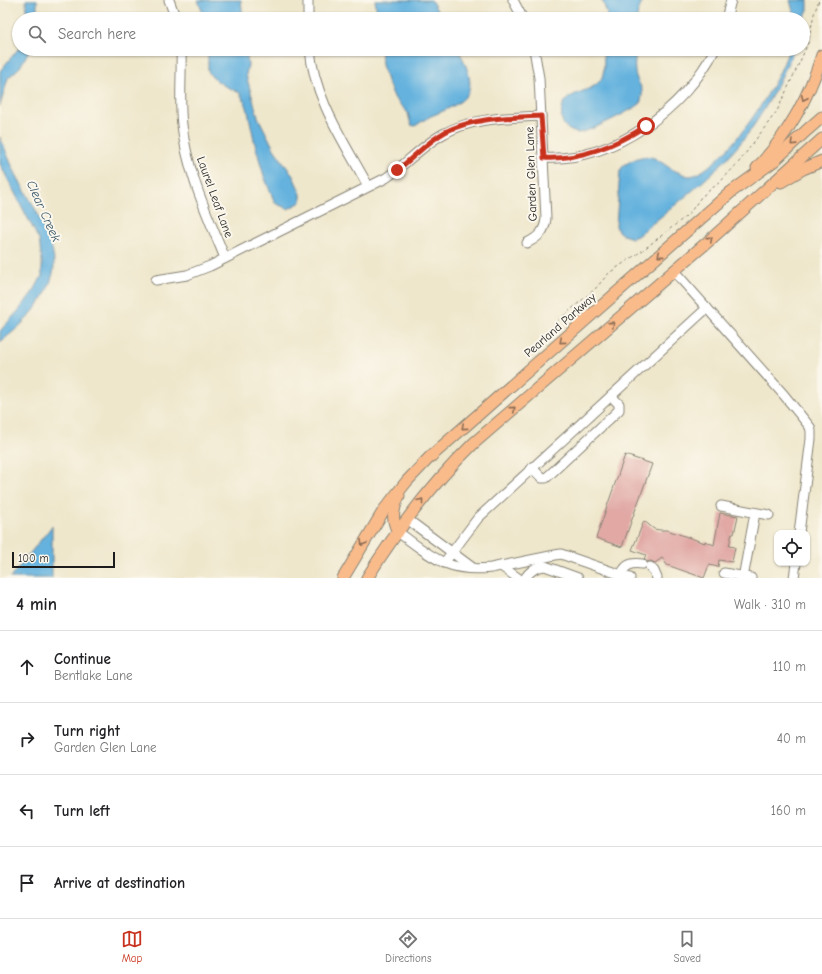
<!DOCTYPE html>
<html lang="en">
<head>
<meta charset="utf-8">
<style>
  :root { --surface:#fff; --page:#f6f6f6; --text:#202124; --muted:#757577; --line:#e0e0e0; --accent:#c8321e }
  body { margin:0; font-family:"Comic Neue",sans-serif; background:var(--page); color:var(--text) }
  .controls { position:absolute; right:12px; bottom:12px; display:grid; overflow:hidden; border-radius:8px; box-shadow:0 1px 3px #0004 }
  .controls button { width:36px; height:36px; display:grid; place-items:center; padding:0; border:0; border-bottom:1px solid var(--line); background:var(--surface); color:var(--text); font:20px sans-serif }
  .scale { position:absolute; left:12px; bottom:10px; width:103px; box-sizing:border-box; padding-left:4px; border:2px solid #1c1c1c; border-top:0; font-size:11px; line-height:14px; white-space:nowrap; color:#1c1c1c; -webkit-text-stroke:3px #fbf7ec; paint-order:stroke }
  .stop { position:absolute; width:12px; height:12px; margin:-9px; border:3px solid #c8321e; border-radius:50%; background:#fff }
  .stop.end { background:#c8321e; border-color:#fff; box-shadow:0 1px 4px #0008 }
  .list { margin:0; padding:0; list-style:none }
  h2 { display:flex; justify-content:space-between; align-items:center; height:52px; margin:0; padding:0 16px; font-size:17px }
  h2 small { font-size:13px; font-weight:400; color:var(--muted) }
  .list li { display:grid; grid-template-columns:26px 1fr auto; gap:12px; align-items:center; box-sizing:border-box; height:72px; padding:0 16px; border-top:1px solid var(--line) }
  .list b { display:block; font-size:15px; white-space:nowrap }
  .list p { margin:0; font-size:13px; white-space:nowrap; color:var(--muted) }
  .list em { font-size:13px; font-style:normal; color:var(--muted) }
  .icon { flex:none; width:22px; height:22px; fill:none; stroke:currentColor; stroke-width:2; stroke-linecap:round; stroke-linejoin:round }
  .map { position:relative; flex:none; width:822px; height:578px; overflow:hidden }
  .search { position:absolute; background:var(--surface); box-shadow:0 1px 3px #0004; left:12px; right:12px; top:12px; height:44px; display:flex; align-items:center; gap:10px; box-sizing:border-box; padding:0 14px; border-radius:22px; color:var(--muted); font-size:15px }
  .sheet { height:340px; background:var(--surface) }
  nav { display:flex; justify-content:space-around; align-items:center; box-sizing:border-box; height:56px; border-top:1px solid var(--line); background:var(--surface); font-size:11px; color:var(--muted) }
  nav a { display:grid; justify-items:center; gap:2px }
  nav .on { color:var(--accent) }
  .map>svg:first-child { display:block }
  .water { fill:#65b2de; stroke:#40677d }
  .building { fill:#e1a8a4 }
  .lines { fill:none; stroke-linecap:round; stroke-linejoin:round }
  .minor-casing { stroke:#868274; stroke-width:11 }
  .major-casing { stroke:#868274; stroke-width:13 }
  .path { stroke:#868274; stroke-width:1; stroke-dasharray:3 3; stroke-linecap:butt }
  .minor { stroke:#fff; stroke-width:9 }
  .major { stroke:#fabb8b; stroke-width:11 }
  .oneway { stroke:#8b6c54 }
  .route { stroke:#c8321e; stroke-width:5 }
  .labels { text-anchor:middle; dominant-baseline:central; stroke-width:4; stroke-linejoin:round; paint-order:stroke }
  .street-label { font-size:12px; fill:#1c1c1c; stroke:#fbf7ec }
  .water-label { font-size:13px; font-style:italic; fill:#39586a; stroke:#fbf7ec }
</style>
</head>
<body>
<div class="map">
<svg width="822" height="578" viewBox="0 0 822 578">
  <rect width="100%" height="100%" fill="#fbf7ec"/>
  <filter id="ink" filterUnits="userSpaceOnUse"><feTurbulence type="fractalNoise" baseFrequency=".025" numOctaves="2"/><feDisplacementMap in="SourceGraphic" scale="8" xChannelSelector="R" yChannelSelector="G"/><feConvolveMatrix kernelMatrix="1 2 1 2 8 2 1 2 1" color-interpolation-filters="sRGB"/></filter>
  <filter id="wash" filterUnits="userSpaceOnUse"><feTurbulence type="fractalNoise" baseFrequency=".012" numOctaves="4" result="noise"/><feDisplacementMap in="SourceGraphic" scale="16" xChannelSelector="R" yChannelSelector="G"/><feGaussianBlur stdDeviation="0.9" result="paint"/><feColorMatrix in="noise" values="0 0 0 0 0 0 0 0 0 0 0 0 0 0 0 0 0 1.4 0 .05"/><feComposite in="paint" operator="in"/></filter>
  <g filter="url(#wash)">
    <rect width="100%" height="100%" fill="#efe7cc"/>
    <g class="water">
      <polygon points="26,0 37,0 37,19 27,19"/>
      <polygon points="198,0 241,0 243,19 205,19"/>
      <polygon points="375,0 431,0 442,19 378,19"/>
      <path d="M 602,0 L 644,0 C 640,6 637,12 637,19 L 607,19 L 607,13 Z"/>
      <polygon points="790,0 808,0 808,10 803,20 803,19 795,19"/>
      <polygon points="19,48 19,49 30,49 20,67 8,78 0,106 0,71"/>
      <polygon points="208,49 246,49 248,65 246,75 258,117 274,149 293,176 301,194 301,202 288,209 275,203 264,176 255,144 247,107 240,93 223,85 212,77 208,71"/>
      <path d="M 381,49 L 458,49 C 464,60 476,84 466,96 C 459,105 441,112 431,116 C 425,119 420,123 415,126 L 411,125 L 408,113 L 395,99 L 387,81 L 382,65 Z"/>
      <path d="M 603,49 L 637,49 C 635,57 634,64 635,72 C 638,88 646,85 640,104 C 632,110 587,133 578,133 C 572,132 566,129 563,123 C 561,118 561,111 563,105 C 570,89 599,93 603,74 C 605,66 603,57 603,49 Z"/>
      <path d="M 789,49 L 793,49 L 792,54 C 778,86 761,119 738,146 C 710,179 670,209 637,236 L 632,238 L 623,235 L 618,231 L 616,226 L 620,171 C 623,165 626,164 631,161 C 656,148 659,166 681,173 C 683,174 687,176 689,176 C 697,176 705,169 711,165 C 741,140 777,86 789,49 Z"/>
      <path d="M 0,137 C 5,148 9,160 14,170 C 27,198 63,246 52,277 C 44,304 22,326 0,342 L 0,331 L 20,309 L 35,289 L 42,276 L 42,261 L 39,240 L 0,164 Z"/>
      <polygon points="52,526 52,578 10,578"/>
    </g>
    <g id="blocks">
      <g class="building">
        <polygon points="625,455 652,464 622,547 596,538"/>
        <polygon points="720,513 738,516 734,534 732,533 729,546 735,547 732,562 719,560 718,567 709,565 704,578 667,565 662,558 655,563 651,561 647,562 644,559 646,555 632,550 644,521 654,529 660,530 667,530 705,543 705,541 714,545"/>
      </g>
    </g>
  </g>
  <g filter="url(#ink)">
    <use href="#blocks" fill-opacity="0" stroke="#868274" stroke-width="1"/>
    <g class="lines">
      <g class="minor-casing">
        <g id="minor">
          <polyline points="169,0 176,19"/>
          <polyline points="308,0 308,19"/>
          <polyline points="513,0 523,19"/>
          <polyline points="726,19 731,0"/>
          <path d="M 181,49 C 182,74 179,100 182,125 C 187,172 207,214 225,258"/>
          <path d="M 310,49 C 314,99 345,143 368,186"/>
          <path d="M 544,158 C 613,162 685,109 715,49"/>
          <path d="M 527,243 C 539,237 545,231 546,218 L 539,78 L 534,49"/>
          <polyline points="674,271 784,395 810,427 811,431 811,439 799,533"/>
          <path d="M 156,280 L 187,275 L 210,266 L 386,178 C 407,164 423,144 445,133 C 474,117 509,118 541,116"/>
          <polyline points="532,468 542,478 546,478 619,410 619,404 611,396"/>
          <polyline points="721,506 769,515"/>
          <polyline points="407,519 473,568"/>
          <path d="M 398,532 C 431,556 447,573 491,568 L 555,555 L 561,554 L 630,578"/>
          <polyline points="444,563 478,518 707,308"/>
          <polyline points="501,566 518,578"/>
          <polyline points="650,567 654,571 657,578"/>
          <polyline points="724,573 751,578"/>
          <path d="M 525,578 C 530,571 535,567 545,566 L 578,578"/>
          <path d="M 620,578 C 624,566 629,562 642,564"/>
          <polyline points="743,578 755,513"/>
          <polyline points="794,578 796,563"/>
        </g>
      </g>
      <g class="major-casing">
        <g id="major">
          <path d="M 757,168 C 787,136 809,97 822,55"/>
          <polyline points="781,182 803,169 822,161"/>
          <path d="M 398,532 C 391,519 393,509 399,496"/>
          <polyline points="343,578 384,510 407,481 429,458 731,192 774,161 806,131 822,117"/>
          <path d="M 367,578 C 398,528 432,484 474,443 L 711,239 L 822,139"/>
        </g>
      </g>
      <polyline class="path" points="554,324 595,289 609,273 643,250 689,214 701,197 720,182 739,162 777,111 802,57 808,43 814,14 819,0"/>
      <use href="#minor" class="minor"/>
      <use href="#major" class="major"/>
    </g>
    <defs><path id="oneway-chevron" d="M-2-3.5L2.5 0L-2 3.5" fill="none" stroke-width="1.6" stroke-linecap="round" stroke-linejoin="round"/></defs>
    <g class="oneway">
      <use href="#oneway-chevron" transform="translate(804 98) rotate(115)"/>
      <use href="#oneway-chevron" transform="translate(793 143) rotate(136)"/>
      <use href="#oneway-chevron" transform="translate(710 239) rotate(-41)"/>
      <use href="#oneway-chevron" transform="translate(660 255) rotate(139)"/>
      <use href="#oneway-chevron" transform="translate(612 324) rotate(-41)"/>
      <use href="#oneway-chevron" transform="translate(562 341) rotate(139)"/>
      <use href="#oneway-chevron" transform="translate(513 409) rotate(-41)"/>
      <use href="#oneway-chevron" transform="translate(464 427) rotate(139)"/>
      <use href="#oneway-chevron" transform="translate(421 501) rotate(-52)"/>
      <use href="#oneway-chevron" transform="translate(363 543) rotate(121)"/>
    </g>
  </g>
  <g class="lines" filter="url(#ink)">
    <path class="route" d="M 397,170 C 413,158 427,142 445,132 C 474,117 509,118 541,116 L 544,158 C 581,160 616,145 646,126"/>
  </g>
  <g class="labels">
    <g class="street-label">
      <text transform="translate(531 174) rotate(-92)">Garden Glen Lane</text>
      <text transform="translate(215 197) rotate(70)">Laurel Leaf Lane</text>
      <text transform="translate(560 325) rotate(-41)">Pearland Parkway</text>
    </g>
    <g class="water-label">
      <text transform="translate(44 211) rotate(66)">Clear Creek</text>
    </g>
  </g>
</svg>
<div class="controls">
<button><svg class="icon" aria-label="locate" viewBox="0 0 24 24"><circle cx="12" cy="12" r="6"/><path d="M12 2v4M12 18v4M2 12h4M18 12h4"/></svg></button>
</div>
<div class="scale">100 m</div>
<div class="stop" style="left:646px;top:126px"></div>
<div class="stop end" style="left:397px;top:170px"></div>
<div class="search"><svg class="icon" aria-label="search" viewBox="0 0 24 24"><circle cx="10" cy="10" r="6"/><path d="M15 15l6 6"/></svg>Search here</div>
</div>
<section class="sheet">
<h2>4 min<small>Walk · 310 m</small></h2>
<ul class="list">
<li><svg class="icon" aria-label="ahead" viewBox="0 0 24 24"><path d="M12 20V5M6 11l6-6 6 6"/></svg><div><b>Continue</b><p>Bentlake Lane</p></div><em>110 m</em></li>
<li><svg class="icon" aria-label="right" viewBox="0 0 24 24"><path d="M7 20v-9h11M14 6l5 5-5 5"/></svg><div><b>Turn right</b><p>Garden Glen Lane</p></div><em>40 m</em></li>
<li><svg class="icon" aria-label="left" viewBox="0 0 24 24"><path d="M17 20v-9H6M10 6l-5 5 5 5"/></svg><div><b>Turn left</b></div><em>160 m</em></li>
<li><svg class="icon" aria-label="arrive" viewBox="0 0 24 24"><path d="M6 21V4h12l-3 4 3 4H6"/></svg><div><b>Arrive at destination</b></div></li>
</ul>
</section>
<nav>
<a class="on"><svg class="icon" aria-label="map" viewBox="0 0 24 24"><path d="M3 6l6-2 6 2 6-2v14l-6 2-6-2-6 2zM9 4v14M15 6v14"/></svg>Map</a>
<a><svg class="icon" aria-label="directions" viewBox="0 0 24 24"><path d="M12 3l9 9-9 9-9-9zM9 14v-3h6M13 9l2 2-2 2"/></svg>Directions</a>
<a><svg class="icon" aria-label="saved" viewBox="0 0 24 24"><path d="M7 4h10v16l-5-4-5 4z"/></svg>Saved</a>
</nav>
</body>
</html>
